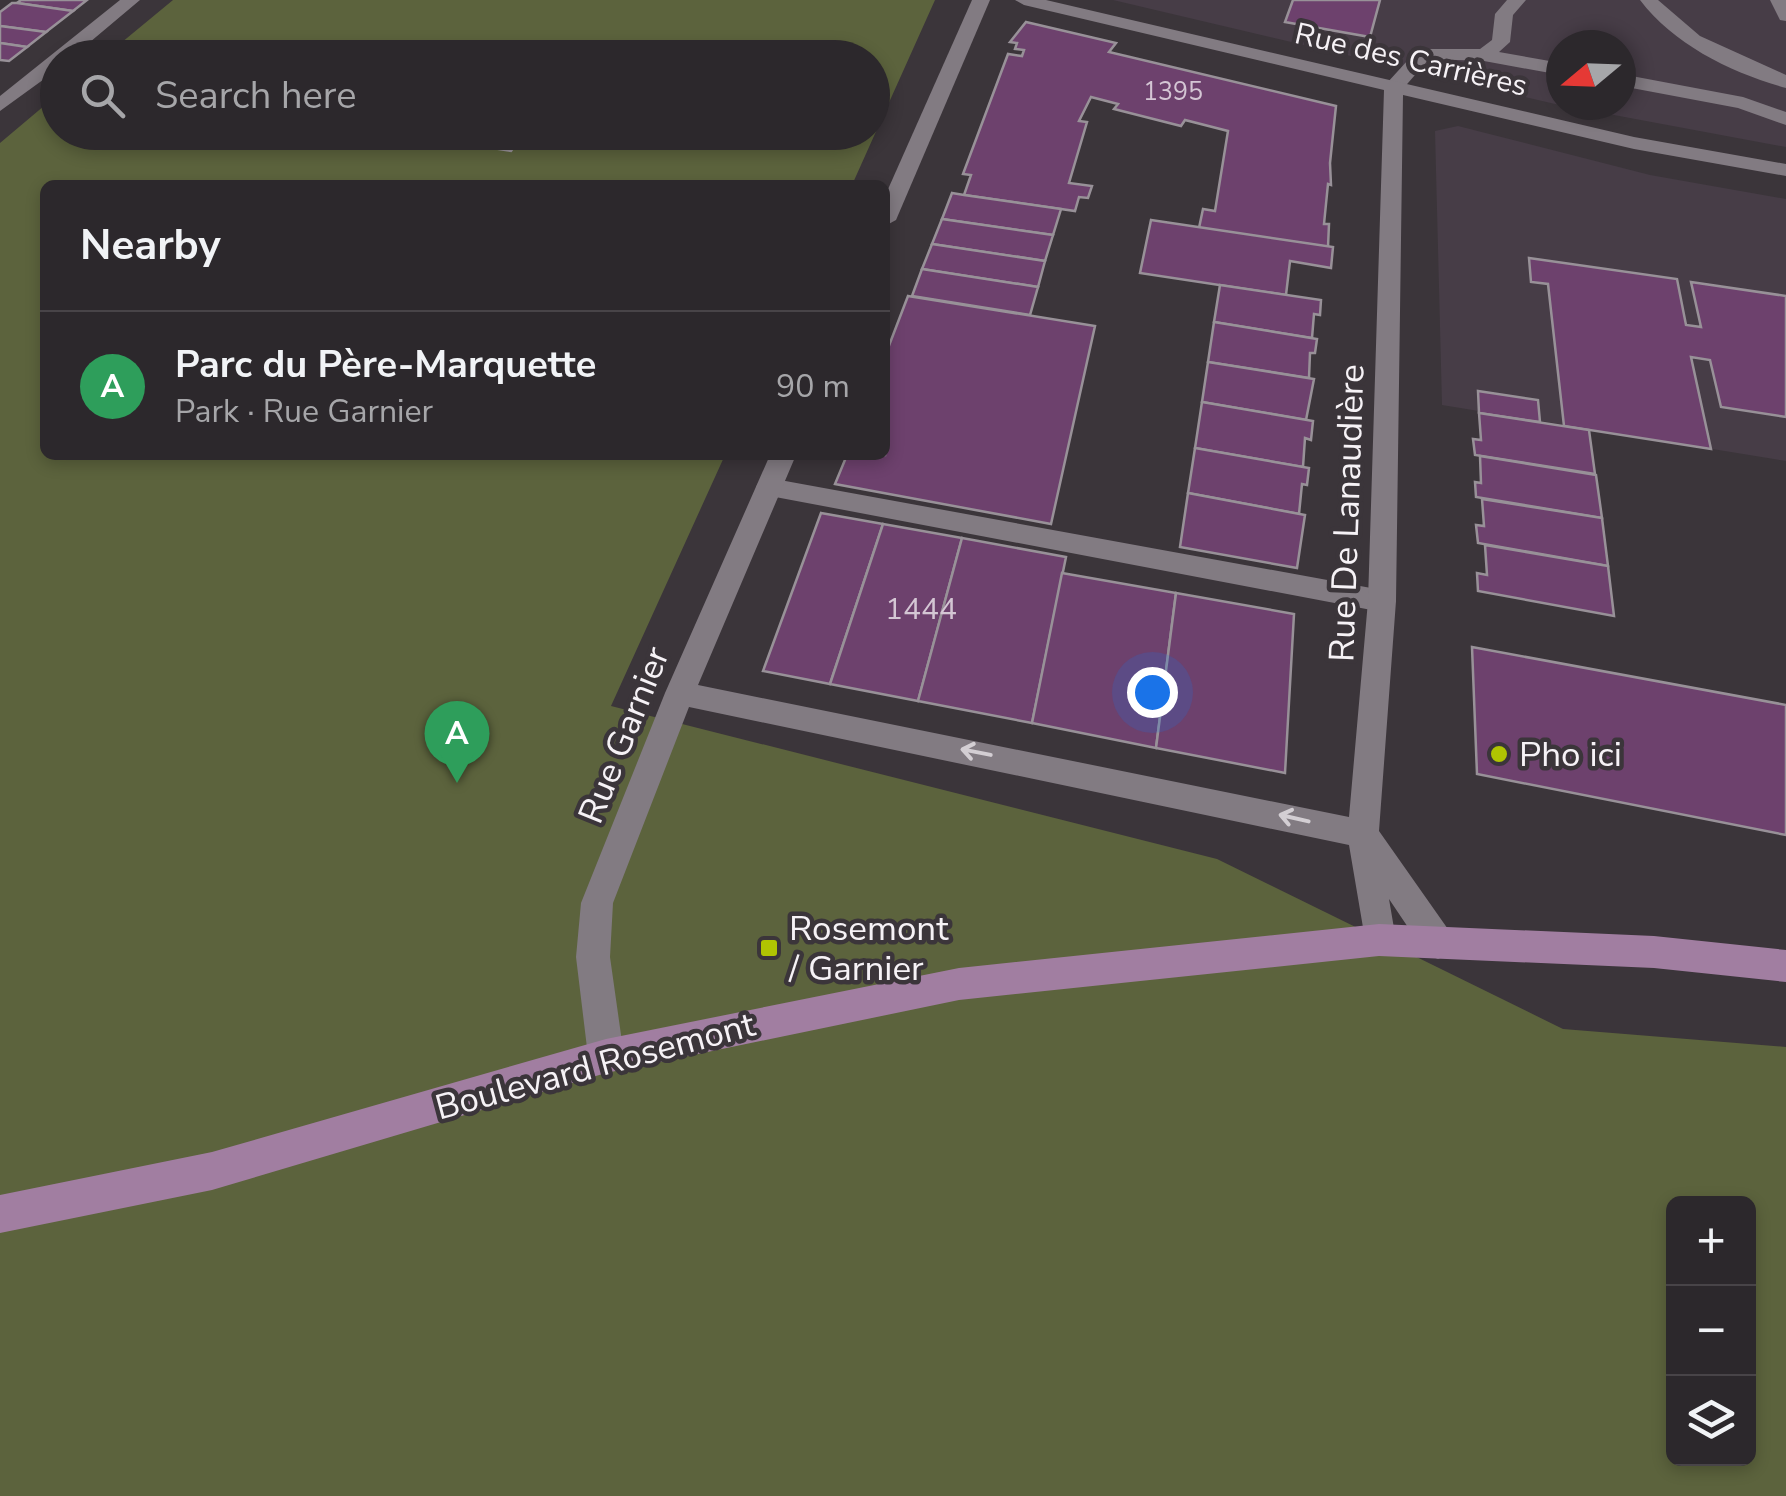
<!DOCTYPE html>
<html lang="en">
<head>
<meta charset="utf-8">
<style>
  :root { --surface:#2c282c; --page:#343034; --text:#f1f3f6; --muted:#a6a6a9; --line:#484448; --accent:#1a73e8 }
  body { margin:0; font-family:"Nunito Sans",sans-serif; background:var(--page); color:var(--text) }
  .controls { position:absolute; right:30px; bottom:30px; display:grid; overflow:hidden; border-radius:15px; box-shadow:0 5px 15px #0003 }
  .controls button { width:90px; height:90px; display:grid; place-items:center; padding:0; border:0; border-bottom:2px solid var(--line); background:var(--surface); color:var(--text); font:50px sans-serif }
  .compass { position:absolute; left:1546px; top:30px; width:90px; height:90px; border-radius:50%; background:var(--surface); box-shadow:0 5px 15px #0003; rotate:251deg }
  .you { position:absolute; left:1152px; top:692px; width:35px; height:35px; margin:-25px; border:8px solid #fff; border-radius:50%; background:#1a73e8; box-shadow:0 0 0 15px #1a73e833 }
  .badge { display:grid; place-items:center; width:65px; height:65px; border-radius:50%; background:var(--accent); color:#fff; font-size:32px; font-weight:700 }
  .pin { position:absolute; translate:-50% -82px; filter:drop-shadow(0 2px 5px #0008) }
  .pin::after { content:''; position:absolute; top:52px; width:35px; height:30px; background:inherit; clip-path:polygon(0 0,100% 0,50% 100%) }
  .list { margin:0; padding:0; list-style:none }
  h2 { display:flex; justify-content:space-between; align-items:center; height:130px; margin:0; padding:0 40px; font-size:42px }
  h2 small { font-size:32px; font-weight:400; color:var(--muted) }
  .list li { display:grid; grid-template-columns:65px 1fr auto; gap:30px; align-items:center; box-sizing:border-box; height:150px; padding:0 40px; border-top:2px solid var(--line) }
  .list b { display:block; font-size:38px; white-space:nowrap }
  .list p { margin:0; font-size:32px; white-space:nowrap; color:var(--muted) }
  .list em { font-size:32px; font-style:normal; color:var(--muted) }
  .icon { flex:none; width:55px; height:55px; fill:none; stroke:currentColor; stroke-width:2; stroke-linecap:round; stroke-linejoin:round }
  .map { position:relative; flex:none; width:1786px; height:1496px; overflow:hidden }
  .search { position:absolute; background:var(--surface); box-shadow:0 5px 15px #0003; left:40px; top:40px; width:850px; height:110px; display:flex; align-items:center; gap:25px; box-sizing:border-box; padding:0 35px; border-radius:55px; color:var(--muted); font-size:38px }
  .panel { position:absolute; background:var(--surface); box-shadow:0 5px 15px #0003; left:40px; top:180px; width:850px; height:280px; border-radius:15px }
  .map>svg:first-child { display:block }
  .built { fill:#473d47; fill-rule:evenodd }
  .green { fill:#5c633d; fill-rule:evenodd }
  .building { fill:#6d416d; stroke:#989198; stroke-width:2.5 }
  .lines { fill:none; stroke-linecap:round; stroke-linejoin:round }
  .lane { fill:#827b82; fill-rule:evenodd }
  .street { fill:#827b82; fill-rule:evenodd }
  .secondary { fill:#a17ea1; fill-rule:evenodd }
  .oneway { stroke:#d3ced3 }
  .poi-dot { fill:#b0c502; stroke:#3b353a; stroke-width:4 }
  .labels { text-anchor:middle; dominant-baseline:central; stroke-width:9; stroke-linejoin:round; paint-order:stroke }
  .far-number-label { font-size:25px; fill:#d4c6d4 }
  .far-street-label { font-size:30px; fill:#f6f2f6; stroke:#3b353a }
  .number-label { font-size:30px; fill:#d4c6d4 }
  .street-label { font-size:35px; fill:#f6f2f6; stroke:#3b353a }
  .poi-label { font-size:35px; fill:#f6f2f6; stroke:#3b353a; text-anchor:start }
</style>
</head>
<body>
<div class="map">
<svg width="1786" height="1496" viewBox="0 0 1786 1496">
  <rect width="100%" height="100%" fill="#3b353a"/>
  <g class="built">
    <path d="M 1113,0 L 1786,0 L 1786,147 L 1555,104 ZM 1561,45 L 1621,45 L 1621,105 L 1561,105 Z"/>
    <polygon points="1458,126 1650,175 1786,199 1786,461 1442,405 1435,131"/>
  </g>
  <path class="green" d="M 173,0 L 935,0 L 852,185 L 45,185 L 45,455 L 725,455 L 611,706 L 1217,859 L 1563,1029 L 1786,1047 L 1786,1496 L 0,1496 L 0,143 L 57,95 L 58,132 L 872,132 L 872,58 L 104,57 ZM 1674,1204 L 1748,1204 L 1748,1458 L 1674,1458 Z"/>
  <g class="building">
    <polygon points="21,0 87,0 73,11 17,3"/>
    <polygon points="1293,0 1380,0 1370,37 1285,22"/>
    <polygon points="12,3 17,3 73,11 46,32 0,26 0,12"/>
    <polygon points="1026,22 1116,43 1109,52 1336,106 1330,163 1331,185 1328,184 1324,224 1329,224 1328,247 1199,228 1203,209 1215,211 1228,131 1185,120 1181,126 1114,109 1118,104 1091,97 1079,121 1087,122 1069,183 1092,186 1088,198 1079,197 1075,211 964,195 971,175 963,174 1008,54 1022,56 1024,50 1015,49 1017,43 1010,42"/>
    <polygon points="0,26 46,32 27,47 0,43"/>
    <polygon points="0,43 27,47 9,61 0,60"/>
    <polygon points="434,132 525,132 511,151 429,138"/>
    <polygon points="952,193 964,195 1061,209 1053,235 942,219"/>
    <polygon points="942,219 1053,235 1045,261 932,244"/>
    <polygon points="1151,220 1333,247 1331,268 1290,261 1286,295 1140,273"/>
    <polygon points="932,244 1045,261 1038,287 922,269"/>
    <polygon points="1529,258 1677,279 1686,325 1701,327 1691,282 1786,296 1786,417 1721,407 1710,360 1691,357 1711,449 1564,426 1548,284 1531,282"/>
    <polygon points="922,269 1038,287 1030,315 912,296"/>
    <polygon points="1220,285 1321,300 1320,315 1314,314 1312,338 1214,322"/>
    <polygon points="908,296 1095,326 1051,524 835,484 847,455 885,455 885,356"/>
    <polygon points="1214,322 1317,339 1315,353 1310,353 1309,378 1208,362"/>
    <polygon points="1208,362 1314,379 1306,420 1202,402"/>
    <polygon points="1478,391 1538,400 1540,422 1479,413"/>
    <polygon points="1202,402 1313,421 1311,440 1305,438 1303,467 1195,448"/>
    <polygon points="1479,413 1589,430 1595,474 1475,455 1473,439 1481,440"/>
    <polygon points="1195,448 1309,468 1307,485 1302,484 1299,514 1188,493"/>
    <polygon points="1480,456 1596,475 1602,518 1476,497 1475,482 1481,483"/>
    <polygon points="1188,493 1305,515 1297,568 1180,547"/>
    <polygon points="1482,499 1602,518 1608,566 1478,543 1476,525 1484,526"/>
    <polygon points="821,513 883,524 830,684 763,671"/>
    <polygon points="883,524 962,538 918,701 830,684"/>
    <polygon points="962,538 1066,557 1032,723 918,701"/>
    <polygon points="1485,545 1608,566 1614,616 1478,591 1477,573 1487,575"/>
    <polygon points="1062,573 1176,593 1156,748 1032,723"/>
    <polygon points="1176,593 1294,614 1285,773 1156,748"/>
    <polygon points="1472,647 1786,705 1786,835 1477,774"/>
  </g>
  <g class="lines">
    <g class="lane">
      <polygon points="1507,0 1526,0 1513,15 1510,42 1499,52 1561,63 1561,75 1484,61 1429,59 1401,91 1387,91 1387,83 1418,49 1480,49 1492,40 1495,14"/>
      <path d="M 1640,0 L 1658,0 L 1700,36 L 1786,75 L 1786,88 C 1732,73 1674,45 1640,0 Z"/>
      <polygon points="1770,0 1786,0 1786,21 1780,20"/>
      <polygon points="1621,74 1743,97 1786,112 1786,125 1738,108 1621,86"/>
      <polygon points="769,478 1382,590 1392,593 1396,601 1392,609 1382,612 760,494 756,487 760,480"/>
    </g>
    <g class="street">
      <polygon points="120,0 140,0 71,58 58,58 58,69 0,111 0,96"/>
      <polygon points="972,0 990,0 896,220 885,226 885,196"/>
      <polygon points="1015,0 1046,0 1634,137 1786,164 1786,176 1634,149 1403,95 1396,601 1379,831 1450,932 1455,943 1450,954 1438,959 1426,954 1389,899 1396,940 1391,951 1379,956 1367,951 1349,845 689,707 613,903 610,957 624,1056 618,1068 606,1073 594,1068 588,1056 576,957 581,903 665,693 770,455 796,455 698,685 1349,817 1368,601 1384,90 1024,5"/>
    </g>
    <polygon class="secondary" points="1379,924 1654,936 1786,950 1786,982 1654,968 1379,956 959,1000 606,1073 212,1190 0,1233 0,1195 212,1152 606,1039 959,968"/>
  </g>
  <defs><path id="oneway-shaft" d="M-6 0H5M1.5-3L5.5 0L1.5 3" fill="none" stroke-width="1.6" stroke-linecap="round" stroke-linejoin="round" transform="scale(2.5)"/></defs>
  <g class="oneway">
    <use href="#oneway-shaft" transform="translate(976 752) rotate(-169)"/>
    <use href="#oneway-shaft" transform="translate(1294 818) rotate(-167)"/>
  </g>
  <g class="poi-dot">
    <circle cx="1499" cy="754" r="10"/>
    <rect x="759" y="938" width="20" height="20" rx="5"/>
  </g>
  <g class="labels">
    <g class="far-number-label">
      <text x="1173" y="92">1395</text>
    </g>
    <g class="far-street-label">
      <text transform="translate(1411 60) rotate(13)">Rue des Carrières</text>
    </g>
    <g class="number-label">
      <text x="921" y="609">1444</text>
    </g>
    <g class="street-label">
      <text transform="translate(1347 513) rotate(-88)">Rue De Lanaudière</text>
      <text transform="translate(624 735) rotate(-68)">Rue Garnier</text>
      <text transform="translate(595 1066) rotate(-15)">Boulevard Rosemont</text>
    </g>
    <g class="poi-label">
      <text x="1519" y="754">Pho ici</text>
      <text x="789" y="928">Rosemont<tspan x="789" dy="40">/ Garnier</tspan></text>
    </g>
  </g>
</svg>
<div class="controls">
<button>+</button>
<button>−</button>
<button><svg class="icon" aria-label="layers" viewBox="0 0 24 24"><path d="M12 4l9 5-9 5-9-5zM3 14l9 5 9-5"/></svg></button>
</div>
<svg class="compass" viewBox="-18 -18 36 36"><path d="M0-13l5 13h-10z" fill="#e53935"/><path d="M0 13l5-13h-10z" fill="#a6a6a9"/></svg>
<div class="you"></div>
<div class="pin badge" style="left:457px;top:783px;background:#2e9e5b">A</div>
<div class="search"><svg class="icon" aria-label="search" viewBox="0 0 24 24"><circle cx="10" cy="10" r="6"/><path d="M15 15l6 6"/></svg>Search here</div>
<section class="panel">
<h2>Nearby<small></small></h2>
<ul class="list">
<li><span class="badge" style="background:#2e9e5b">A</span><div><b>Parc du Père-Marquette</b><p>Park · Rue Garnier</p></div><em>90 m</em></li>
</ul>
</section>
</div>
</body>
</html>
